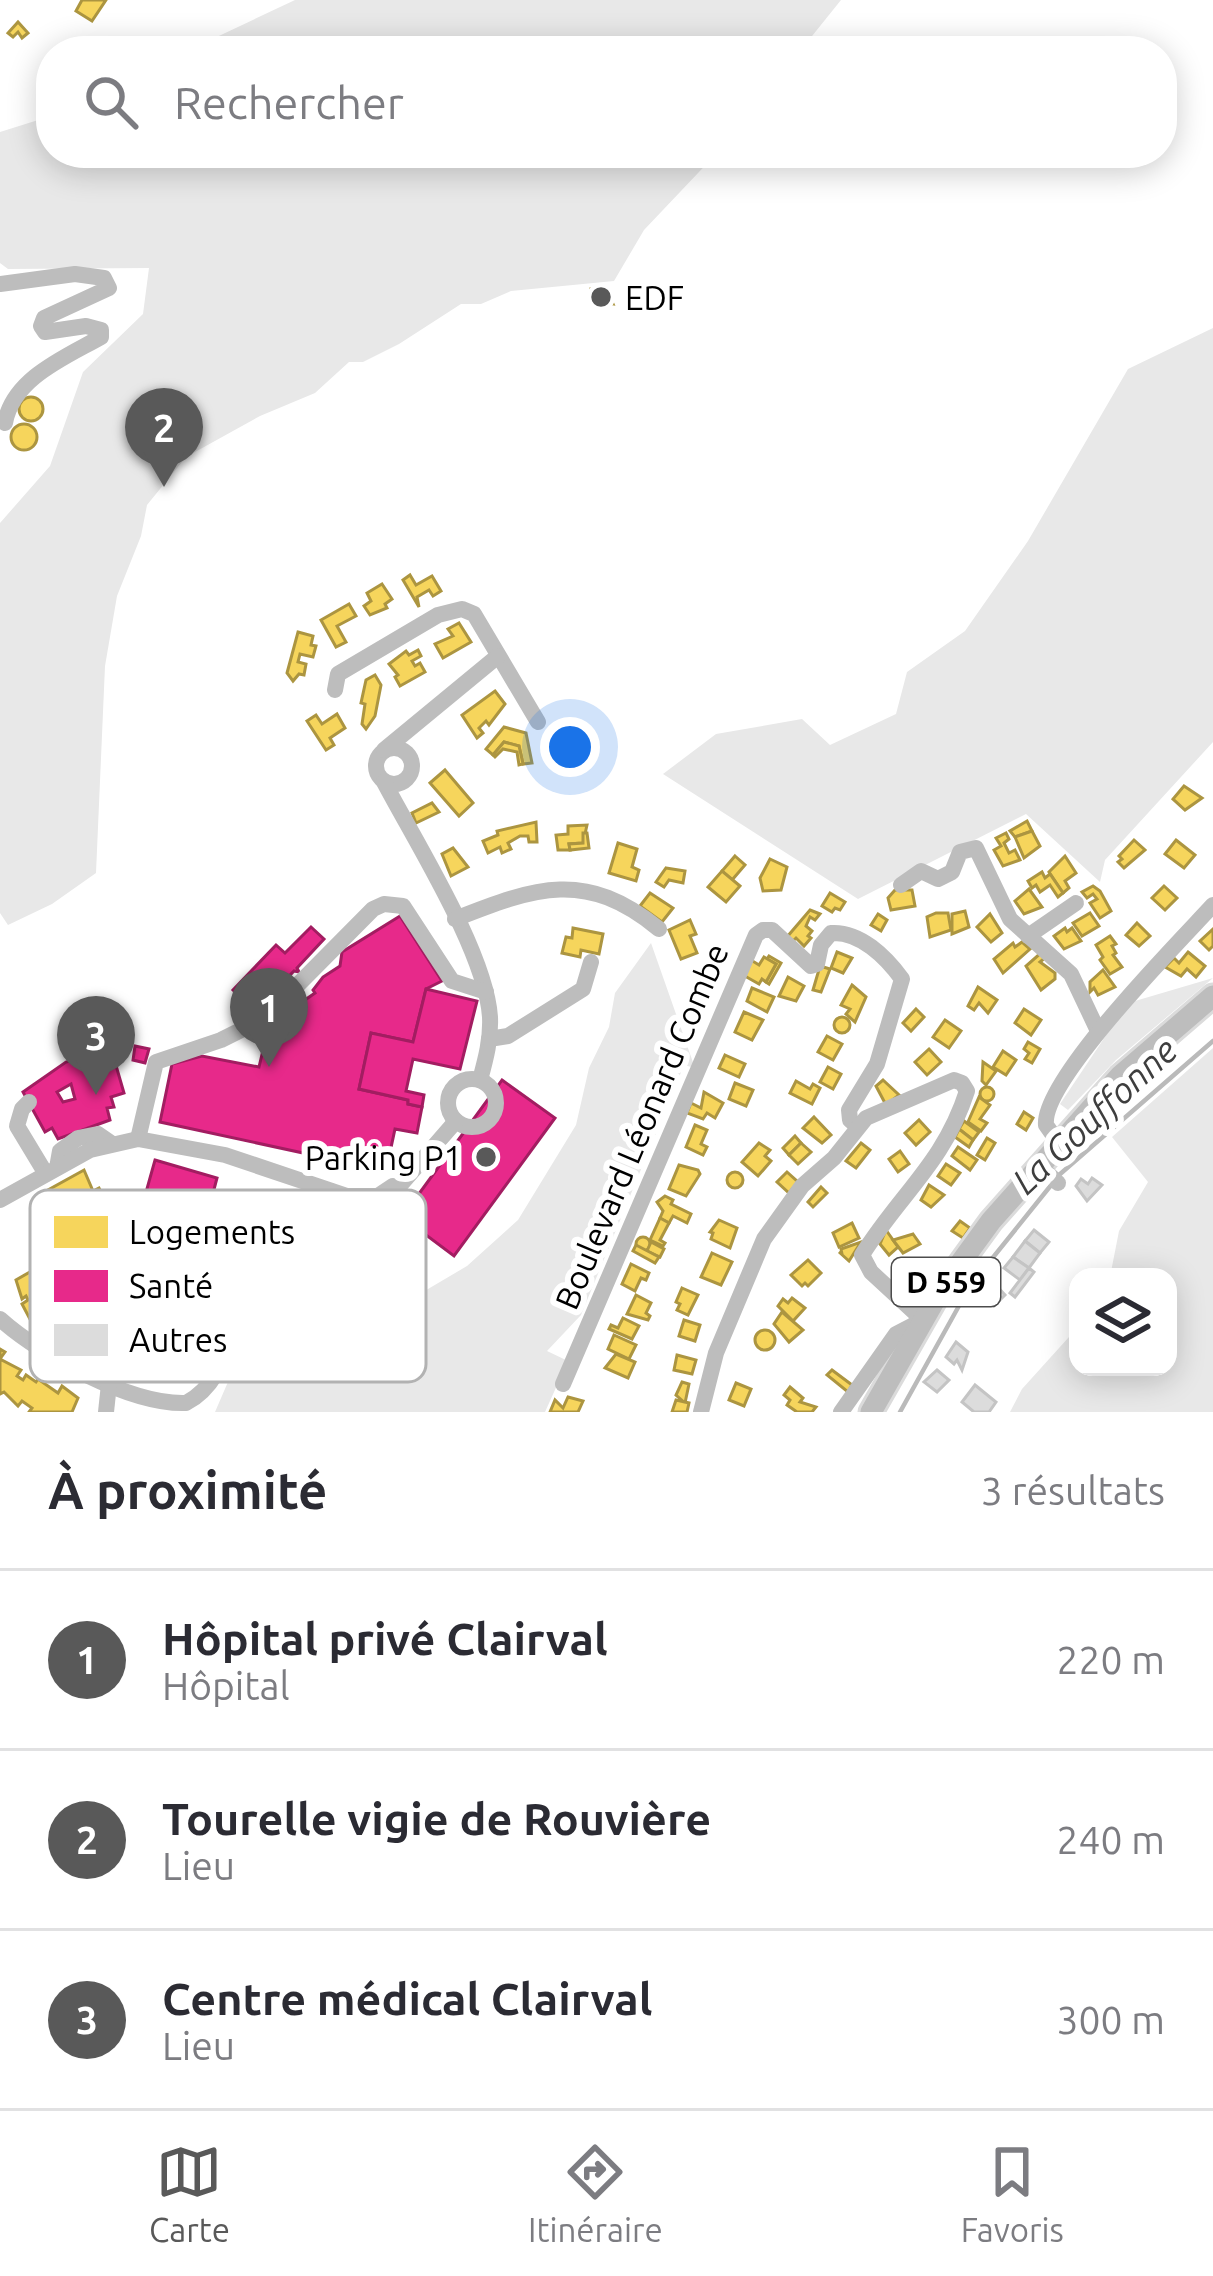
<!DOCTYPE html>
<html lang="fr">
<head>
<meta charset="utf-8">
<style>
  :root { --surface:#fff; --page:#f2f2f3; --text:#2b2b33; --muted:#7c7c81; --line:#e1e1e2; --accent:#595959 }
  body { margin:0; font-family:Ubuntu,sans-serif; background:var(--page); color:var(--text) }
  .controls { position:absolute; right:36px; bottom:36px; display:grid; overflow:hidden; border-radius:24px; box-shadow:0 6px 30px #0003 }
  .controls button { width:108px; height:108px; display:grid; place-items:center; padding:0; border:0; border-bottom:3px solid var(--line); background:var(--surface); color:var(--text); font:60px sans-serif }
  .you { position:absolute; left:570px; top:747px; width:42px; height:42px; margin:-30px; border:9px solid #fff; border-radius:50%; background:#1a73e8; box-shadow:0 0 0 18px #1a73e833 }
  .badge { display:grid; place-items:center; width:78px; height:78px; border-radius:50%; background:var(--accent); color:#fff; font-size:39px; font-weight:700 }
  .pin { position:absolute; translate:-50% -99px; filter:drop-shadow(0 3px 6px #0008) }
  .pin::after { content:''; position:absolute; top:63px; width:42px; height:36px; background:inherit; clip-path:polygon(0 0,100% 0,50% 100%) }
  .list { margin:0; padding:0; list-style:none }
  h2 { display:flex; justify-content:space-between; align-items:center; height:156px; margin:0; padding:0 48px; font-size:51px }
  h2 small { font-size:39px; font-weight:400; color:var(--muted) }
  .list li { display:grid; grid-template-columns:78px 1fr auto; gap:36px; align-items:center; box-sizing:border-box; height:180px; padding:0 48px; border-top:3px solid var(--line) }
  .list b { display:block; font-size:45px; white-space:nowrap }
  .list p { margin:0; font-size:39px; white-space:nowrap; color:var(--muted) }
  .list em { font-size:39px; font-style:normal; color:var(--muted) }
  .icon { flex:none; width:66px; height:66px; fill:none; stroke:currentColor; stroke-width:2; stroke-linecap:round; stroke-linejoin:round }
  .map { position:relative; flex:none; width:1213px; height:1412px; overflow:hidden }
  .search { position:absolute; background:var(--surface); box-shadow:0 6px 30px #0003; left:36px; right:36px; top:36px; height:132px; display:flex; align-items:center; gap:30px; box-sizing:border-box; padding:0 42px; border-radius:48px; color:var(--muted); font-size:45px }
  .sheet { height:696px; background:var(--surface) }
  nav { display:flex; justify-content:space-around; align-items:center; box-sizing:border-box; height:168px; border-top:3px solid var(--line); background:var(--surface); font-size:33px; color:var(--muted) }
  nav a { display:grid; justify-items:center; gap:6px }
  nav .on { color:var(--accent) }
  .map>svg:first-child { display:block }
  .green { fill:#e8e8e8 }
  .homes { fill:#f6d55c; stroke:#ac9540; stroke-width:3 }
  .health { fill:#e7298a; stroke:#a21d61; stroke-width:3; fill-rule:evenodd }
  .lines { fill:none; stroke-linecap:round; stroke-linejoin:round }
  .stream { stroke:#bababa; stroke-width:4.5 }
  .building { fill:#dcdcdc; stroke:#c4c4c4; stroke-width:3 }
  .major-casing { stroke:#dbdbdb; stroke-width:27 }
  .minor { stroke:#bdbdbd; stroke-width:16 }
  .major { stroke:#bdbdbd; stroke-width:21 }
  .poi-dot { fill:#595959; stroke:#fff; stroke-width:4.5 }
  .labels { text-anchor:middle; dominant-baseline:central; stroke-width:12; stroke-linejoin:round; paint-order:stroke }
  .shield { fill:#fff; stroke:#4c4c4c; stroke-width:3 }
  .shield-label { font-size:30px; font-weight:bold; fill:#000 }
  .poi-label { font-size:33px; fill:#000; stroke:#fff; text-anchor:start }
  .street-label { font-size:33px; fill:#000; stroke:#fff }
  .water-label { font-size:36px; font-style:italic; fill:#3e3e3e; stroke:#fff }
  .key { fill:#fff; stroke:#b2b2b2; stroke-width:3 }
  .key-label { font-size:33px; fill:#000 }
</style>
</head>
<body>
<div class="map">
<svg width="1213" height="1412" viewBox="0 0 1213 1412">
  <rect width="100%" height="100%" fill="#fff"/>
  <g class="green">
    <polygon points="295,0 841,0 800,51 187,51"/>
    <polygon points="51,116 51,153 717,153 644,230 614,281 511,291 481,304 461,304 399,344 363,362 349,362 315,393 260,416 186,457 147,505 141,536 117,596 105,666 96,873 52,904 8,925 0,913 0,523 50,466 83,372 143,314 149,268 8,269 0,263 0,132"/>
    <polygon points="1213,328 1213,742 1105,860 1100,882 1026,814 858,899 663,774 716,734 802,719 830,745 896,714 907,672 965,631 1028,541 1128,369"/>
    <polygon points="651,943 695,1068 684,1065 581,1315 547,1351 568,1361 545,1412 215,1412 259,1310 275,1294 316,1283 337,1294 406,1302 467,1266 518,1220 576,1125 589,1068 609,1027 615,993"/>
    <polygon points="1213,978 1116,1060 1068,1110 1060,1104 1115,1022 1135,1001"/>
    <polygon points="1213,1048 1213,1412 1010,1412 1022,1389 1078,1327 1078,1367 1168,1367 1168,1277 1110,1277 1119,1231 1148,1182 1112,1137"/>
  </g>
  <g class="homes">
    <polygon points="82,0 106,0 92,21 76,11"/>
    <polygon points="18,22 28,33 22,38 18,32 13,37 8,33"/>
    <polygon points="606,288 613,304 592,301 591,289"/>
    <circle cx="31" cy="409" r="12"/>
    <circle cx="24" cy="437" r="13"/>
    <polygon points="410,575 416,585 432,576 441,591 433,596 429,590 417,597 419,607 403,580"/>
    <polygon points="382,584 392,599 385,604 387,608 370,615 364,606 371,601 367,593"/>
    <polygon points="349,604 356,616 337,626 346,642 336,647 321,620"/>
    <polygon points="459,623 471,642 443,658 435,644 453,636 448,629"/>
    <polygon points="298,632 313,636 311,645 316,646 313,657 300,654 298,662 306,664 304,675 299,674 293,681 287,673"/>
    <polygon points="418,650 421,656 412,661 415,666 420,663 425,672 400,686 395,677 398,675 389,664 406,651 409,655"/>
    <polygon points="375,675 381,685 375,716 366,729 362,724 365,704 361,703 366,680"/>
    <polygon points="495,691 505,704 489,725 486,721 479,728 483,733 477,738 462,715"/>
    <polygon points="337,714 345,728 330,738 334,745 326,750 307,721 316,715 322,724"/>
    <polygon points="504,727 526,733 532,763 523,764 519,746 504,742 493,755 486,749"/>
    <polygon points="555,736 582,762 572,774 548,760 557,749 549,743"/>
    <polygon points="504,742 519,746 523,764 519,765 517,752 503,749 495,757 493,755"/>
    <polygon points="445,770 473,803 459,816 430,783"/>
    <polygon points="1184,786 1202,798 1185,810 1173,799"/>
    <polygon points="432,803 439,812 416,823 412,813"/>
    <polygon points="1027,821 1032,831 1015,837 1010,831"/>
    <polygon points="536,822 537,842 529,842 528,836 520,836 508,843 511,849 502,853 500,847 488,853 483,841 498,835 497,831"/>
    <polygon points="587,825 583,843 569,844 570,850 558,850 556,835 568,834 568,826"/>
    <polygon points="1032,831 1040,846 1024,858 1015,837"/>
    <polygon points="583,833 587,833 589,848 570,850 569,844 583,843"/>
    <polygon points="1006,833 1009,839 1004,843 1009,853 1015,850 1020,860 1003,866 994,850 1001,846 996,838"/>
    <polygon points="1134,840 1145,850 1124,868 1118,862 1122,859 1119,856"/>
    <polygon points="1176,840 1195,855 1184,868 1165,854"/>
    <polygon points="618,843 637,849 632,867 639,870 636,881 609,873"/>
    <polygon points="453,848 468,867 451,876 442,854"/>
    <polygon points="735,856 745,865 732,880 722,871"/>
    <polygon points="1065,856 1076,873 1065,881 1069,888 1063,893 1049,872"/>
    <polygon points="770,859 787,867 781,890 763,891 760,878"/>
    <polygon points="666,868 685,871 683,883 669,880 664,887 656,882"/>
    <polygon points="722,871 740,886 726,902 708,887"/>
    <polygon points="1042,872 1045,878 1050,874 1063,893 1058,897 1050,885 1040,892 1036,885 1032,888 1028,881"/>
    <polygon points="1093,886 1100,891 1111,911 1100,918 1090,903 1097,899 1093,894 1087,898 1082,892"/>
    <polygon points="1164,886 1177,898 1165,910 1152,898"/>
    <polygon points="1029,889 1042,907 1024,914 1015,901"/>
    <polygon points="895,890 912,890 915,906 891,910 888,898"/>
    <polygon points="650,893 673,908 662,922 640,906"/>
    <polygon points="830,893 845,902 840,910 835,908 832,912 822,906"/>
    <polygon points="810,910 820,914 815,920 810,917 806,926 812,931 808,936 811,938 804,946 796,938 792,942 787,937"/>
    <polygon points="965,911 969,927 952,934 952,914"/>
    <polygon points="936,913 948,913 951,930 930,937 927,917"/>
    <polygon points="1090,913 1099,926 1082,936 1073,923"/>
    <polygon points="878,914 887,920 881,931 871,925"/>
    <polygon points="990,914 1002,933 991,942 977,927"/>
    <polygon points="690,920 696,934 690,936 697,953 681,959 669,930"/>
    <polygon points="1137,923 1150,936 1139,946 1126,935"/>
    <polygon points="573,928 603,934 599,954 581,950 580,957 562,953 566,937 572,938"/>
    <polygon points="1065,928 1067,932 1072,928 1081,941 1064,949 1054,936"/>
    <polygon points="1213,929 1213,946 1209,950 1200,941"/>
    <polygon points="1110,936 1116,944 1112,946 1116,953 1113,955 1122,967 1110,974 1100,960 1103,957 1096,945"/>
    <polygon points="1022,942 1030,949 1003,973 994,959 1013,943 1015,947"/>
    <polygon points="837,952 852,958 843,973 831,968"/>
    <polygon points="1042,952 1046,957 1040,962 1055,973 1055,979 1041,990 1026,966"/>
    <polygon points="1188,952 1205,966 1196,977 1187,969 1181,976 1165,967 1174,958 1179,963"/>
    <polygon points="769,956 781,963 769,984 766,982 776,964 767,959"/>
    <polygon points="764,957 776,964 766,982 762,979 759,984 743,975 751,960 759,965"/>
    <polygon points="820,966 830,969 821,992 813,990"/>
    <polygon points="1103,970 1115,987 1098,995 1094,988 1090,992 1090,982"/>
    <polygon points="788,977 804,986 796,1001 779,996"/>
    <polygon points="852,985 866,997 855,1022 846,1014 850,1009 841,1005"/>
    <polygon points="978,987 997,1000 988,1013 979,1003 974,1010 968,1006"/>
    <polygon points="752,988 774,997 767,1012 747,1001"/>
    <polygon points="916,1009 924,1017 911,1031 903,1023"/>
    <polygon points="1024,1009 1041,1020 1031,1035 1015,1023"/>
    <polygon points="744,1012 763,1020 752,1040 735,1032"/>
    <circle cx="842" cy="1025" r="8"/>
    <polygon points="945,1020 961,1031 949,1048 933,1037"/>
    <polygon points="827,1036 842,1044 833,1060 818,1052"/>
    <polygon points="1028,1042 1040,1049 1032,1063 1025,1059 1029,1053 1024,1049"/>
    <polygon points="929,1049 941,1062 927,1075 915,1062"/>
    <polygon points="1003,1051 1016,1060 1006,1075 993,1067"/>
    <polygon points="725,1055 745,1064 739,1077 719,1068"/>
    <polygon points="983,1062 996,1071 986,1085 982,1081"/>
    <polygon points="828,1067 841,1074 833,1089 820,1082"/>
    <polygon points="883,1080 899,1095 886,1105 876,1086"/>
    <polygon points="796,1081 810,1089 813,1084 820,1088 812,1104 790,1093"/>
    <polygon points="735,1083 753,1090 746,1106 729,1099"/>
    <circle cx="987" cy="1094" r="7"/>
    <polygon points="704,1092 723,1103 715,1118 707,1113 703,1119 687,1113 691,1103 701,1108"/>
    <polygon points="979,1097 990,1105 980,1119 987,1123 981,1131 968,1122"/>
    <polygon points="1024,1112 1033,1118 1026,1130 1017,1124"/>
    <polygon points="814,1117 831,1135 822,1143 803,1128"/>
    <polygon points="919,1120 930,1132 916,1145 905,1133"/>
    <polygon points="964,1121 979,1132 973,1140 959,1129"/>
    <polygon points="695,1125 707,1130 701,1144 707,1147 703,1155 686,1147"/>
    <polygon points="959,1129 973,1140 969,1147 955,1137"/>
    <polygon points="795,1136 801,1143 789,1155 783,1148"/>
    <polygon points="987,1138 995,1143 985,1160 977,1155"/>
    <polygon points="759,1143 770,1150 765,1156 771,1161 758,1176 742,1162"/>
    <polygon points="801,1143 811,1152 798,1164 789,1155"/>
    <polygon points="861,1143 870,1150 856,1168 846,1161"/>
    <polygon points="958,1147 977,1160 970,1170 952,1156"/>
    <polygon points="900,1151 909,1164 898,1172 889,1159"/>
    <polygon points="946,1164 960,1173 951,1185 938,1176"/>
    <polygon points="679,1165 698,1170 700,1174 686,1196 669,1189"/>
    <polygon points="84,1170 93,1191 99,1188 108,1205 83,1223 79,1216 72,1219 75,1223 56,1230 46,1212 54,1208 48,1190"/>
    <polygon points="787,1172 798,1182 789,1193 777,1182"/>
    <circle cx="735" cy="1180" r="8"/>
    <polygon points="929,1185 944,1195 931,1207 921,1200"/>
    <polygon points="821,1187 827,1193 813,1207 808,1202"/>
    <polygon points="665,1196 673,1200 671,1204 691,1214 687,1223 673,1216 669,1223 660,1218 663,1211 657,1202"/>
    <polygon points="660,1218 669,1223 660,1240 665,1243 663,1246 650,1240"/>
    <polygon points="719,1220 737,1228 730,1248 711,1239 713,1233 710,1232"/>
    <polygon points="960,1221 970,1228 963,1238 952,1231"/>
    <polygon points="852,1223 859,1238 839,1247 833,1233"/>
    <polygon points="886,1230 898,1247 889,1255 880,1244"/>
    <polygon points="913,1234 920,1244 903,1253 893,1240"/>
    <circle cx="643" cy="1244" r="7"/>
    <polygon points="651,1242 664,1249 660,1257 647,1251"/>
    <polygon points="861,1242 849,1261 839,1252 842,1254 841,1249"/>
    <polygon points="636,1245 659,1257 655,1263 633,1251"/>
    <polygon points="712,1253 732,1262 721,1285 701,1277"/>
    <polygon points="808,1260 821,1273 808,1286 805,1283 802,1286 791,1275"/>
    <polygon points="49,1261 62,1276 69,1272 79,1289 64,1301 62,1298 56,1301 60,1309 31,1321 22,1304 28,1300 26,1296 22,1299 16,1280"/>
    <polygon points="631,1264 649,1273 646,1280 641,1278 635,1291 622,1284"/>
    <polygon points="682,1288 698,1295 688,1315 677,1310 680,1304 676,1302"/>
    <polygon points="636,1295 651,1303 646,1313 650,1316 648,1320 627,1314"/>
    <polygon points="792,1298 805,1308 793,1321 778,1306 783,1299 788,1303"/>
    <polygon points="782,1312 803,1330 789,1342 774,1324"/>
    <polygon points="623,1318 639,1326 632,1339 609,1329 611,1325 618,1328"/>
    <polygon points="684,1320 700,1325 695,1341 679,1336"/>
    <circle cx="765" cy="1340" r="10"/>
    <polygon points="614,1335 636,1345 629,1359 608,1349"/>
    <polygon points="0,1349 5,1352 0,1359 21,1370 17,1376 23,1380 26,1375 36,1382 38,1379 58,1393 62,1386 78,1398 72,1412 29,1412 32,1408 22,1401 18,1406 4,1392 0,1394"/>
    <polygon points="616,1354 635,1362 628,1378 605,1368"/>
    <polygon points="677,1355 696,1360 692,1374 674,1370"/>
    <polygon points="832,1370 852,1385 848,1392 827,1375"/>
    <polygon points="682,1382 689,1384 685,1403 676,1395"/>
    <polygon points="736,1383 751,1389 744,1406 729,1400"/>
    <polygon points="790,1387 803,1398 800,1402 816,1407 812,1412 797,1412 787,1405 790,1400 784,1395"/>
    <polygon points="568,1397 583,1401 578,1412 550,1412 555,1400 563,1408"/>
    <polygon points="676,1400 689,1403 687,1412 672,1412"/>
  </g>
  <g class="health">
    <polygon points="400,916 442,981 426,989 413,1042 371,1033 359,1089 408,1100 408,1104 422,1107 417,1133 395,1129 386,1171 160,1122 172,1064 202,1056 259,1067 269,1025 282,1028 286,1013 315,993 313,990 323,977 340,966 342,952"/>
    <polygon points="311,927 324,939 297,968 299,972 294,971 276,990 278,994 273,993 255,1012 233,990 276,945 285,953"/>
    <polygon points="426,989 477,1001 460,1069 413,1059 406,1091 424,1095 422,1107 408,1104 408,1100 359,1089 371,1033 413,1042"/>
    <polygon points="135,1046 149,1049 145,1063 133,1060"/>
    <path d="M 97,1053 L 115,1062 L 124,1093 L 111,1097 L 114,1107 L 107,1108 L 110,1120 L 58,1139 L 52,1128 L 45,1132 L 23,1092 L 66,1062 ZM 71,1084 L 75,1099 L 63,1102 L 57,1092 Z"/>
    <polygon points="502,1080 555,1118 454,1256 402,1217"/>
    <polygon points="155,1160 217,1178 194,1266 163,1257 168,1238 136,1228"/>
  </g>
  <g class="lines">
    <g class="stream">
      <polyline points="1059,1175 1213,1041"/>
      <polyline points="900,1412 970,1286 1052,1184"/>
    </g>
  </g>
  <g class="building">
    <polygon points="1092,1178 1102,1185 1087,1201 1076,1186 1081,1179 1088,1184"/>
    <polygon points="1034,1230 1049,1242 1040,1253 1025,1241"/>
    <polygon points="1025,1241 1040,1253 1029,1268 1013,1257"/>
    <polygon points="1013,1257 1029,1268 1020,1280 1004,1268"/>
    <polygon points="1029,1268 1034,1272 1015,1297 1010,1293"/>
    <polygon points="994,1283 1005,1295 994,1306 984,1296"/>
    <polygon points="956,1342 968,1352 962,1370 957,1360 954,1364 946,1357"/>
    <polygon points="937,1370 949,1380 937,1392 924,1382"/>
    <polygon points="975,1385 996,1402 989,1412 974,1412 962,1402"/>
  </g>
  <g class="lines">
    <g class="major-casing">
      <polyline id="major" points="871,1412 940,1291 991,1221 1120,1076 1213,996"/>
    </g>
    <g class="minor">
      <path d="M 0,284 L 75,274 L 104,278 L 109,288 L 44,318 L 41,326 L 45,332 L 86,326 L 101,330 L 101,337 C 66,357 13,378 5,423"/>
      <polyline points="335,690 338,674 438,615 462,609 474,614 538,722"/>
      <circle cx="394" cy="766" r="18"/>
      <polyline points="384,750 498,656"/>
      <path d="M 384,782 C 415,841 486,953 490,1017 C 491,1039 486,1058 480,1080"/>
      <polyline points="901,885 921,871 938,879 952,872 960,852 976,848 1010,919 1071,974 1098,1031"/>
      <path d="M 455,919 C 536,887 586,869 659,929"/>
      <polyline points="1028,936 1076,903"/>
      <polyline points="489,1039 508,1036 583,989 591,962"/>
      <circle cx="472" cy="1103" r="24"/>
      <polyline points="29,1102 22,1109 17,1126 46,1174"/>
      <polyline points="138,1139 156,1062 221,1040 265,1018 373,909 384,904 403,906 452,981 486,992"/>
      <path d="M 1060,1145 L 1046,1125 C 1041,1081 1180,941 1213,905"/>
      <polyline points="1040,1166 1058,1183"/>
      <polyline points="57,1168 60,1151 78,1138 98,1134 111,1143"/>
      <path d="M 331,1191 C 349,1205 349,1215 342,1237"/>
      <polyline points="0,1200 90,1150 138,1139 225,1155 347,1196 378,1196 393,1186"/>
      <path d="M 0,1319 C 40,1355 130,1405 186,1403 C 230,1380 228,1324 256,1288 L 376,1213 L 456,1121"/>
      <path d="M 563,1384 L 756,935 L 763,930 L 772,930 L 811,966 L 817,964 L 821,945 L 831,933 C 860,931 886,957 902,979 L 877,1064 L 849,1110 L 850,1120 L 858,1127"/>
      <polyline points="106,1412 109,1384"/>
      <path d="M 701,1412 L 716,1353 L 764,1239 L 802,1186 L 834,1158 L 866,1118 L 954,1080 L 962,1083 L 967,1091 C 944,1163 900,1194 862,1255 L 871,1272 L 923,1320 L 896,1334 L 841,1412"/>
    </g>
    <use href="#major" class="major"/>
  </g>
  <g class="poi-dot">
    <circle cx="601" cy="297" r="12"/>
    <circle cx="486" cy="1157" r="12"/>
  </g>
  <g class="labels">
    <rect class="shield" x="892" y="1258" width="108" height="48" rx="9"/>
    <g class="shield-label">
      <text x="946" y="1282">D 559</text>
    </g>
    <g class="poi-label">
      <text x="625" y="297">EDF</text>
      <text x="462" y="1157" text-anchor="end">Parking P1</text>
    </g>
    <g class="street-label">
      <text transform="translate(641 1126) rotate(-67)">Boulevard Léonard Combe</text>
    </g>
    <g class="water-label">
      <text transform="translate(1094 1115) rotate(-43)">La Gouffonne</text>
    </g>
  </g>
  <rect x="30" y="1190" width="396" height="192" rx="18" class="key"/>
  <rect x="54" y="1216" width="54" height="32" fill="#f6d55c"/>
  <rect x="54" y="1270" width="54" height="32" fill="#e7298a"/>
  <rect x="54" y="1324" width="54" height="32" fill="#dcdcdc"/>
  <g class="key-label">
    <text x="129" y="1244">Logements</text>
    <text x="129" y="1298">Santé</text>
    <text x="129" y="1352">Autres</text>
  </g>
</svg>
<div class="controls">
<button><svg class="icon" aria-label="layers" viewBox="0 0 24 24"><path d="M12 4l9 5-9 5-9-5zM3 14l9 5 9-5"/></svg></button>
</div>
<div class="you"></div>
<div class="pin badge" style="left:269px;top:1067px">1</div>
<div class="pin badge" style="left:164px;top:487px">2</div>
<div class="pin badge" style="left:96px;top:1095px">3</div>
<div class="search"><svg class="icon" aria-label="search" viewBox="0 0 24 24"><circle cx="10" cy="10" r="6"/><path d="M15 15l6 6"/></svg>Rechercher</div>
</div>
<section class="sheet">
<h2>À proximité<small>3 résultats</small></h2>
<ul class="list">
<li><span class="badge">1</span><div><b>Hôpital privé Clairval</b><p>Hôpital</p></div><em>220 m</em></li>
<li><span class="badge">2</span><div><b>Tourelle vigie de Rouvière</b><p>Lieu</p></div><em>240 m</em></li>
<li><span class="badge">3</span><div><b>Centre médical Clairval</b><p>Lieu</p></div><em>300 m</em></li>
</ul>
</section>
<nav>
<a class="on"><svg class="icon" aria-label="map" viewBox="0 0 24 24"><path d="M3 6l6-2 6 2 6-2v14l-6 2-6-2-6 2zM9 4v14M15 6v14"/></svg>Carte</a>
<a><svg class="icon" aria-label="directions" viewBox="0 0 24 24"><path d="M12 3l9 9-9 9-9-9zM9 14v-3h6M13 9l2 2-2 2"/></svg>Itinéraire</a>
<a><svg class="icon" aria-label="saved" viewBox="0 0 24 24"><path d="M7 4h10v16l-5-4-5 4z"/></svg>Favoris</a>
</nav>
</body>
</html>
